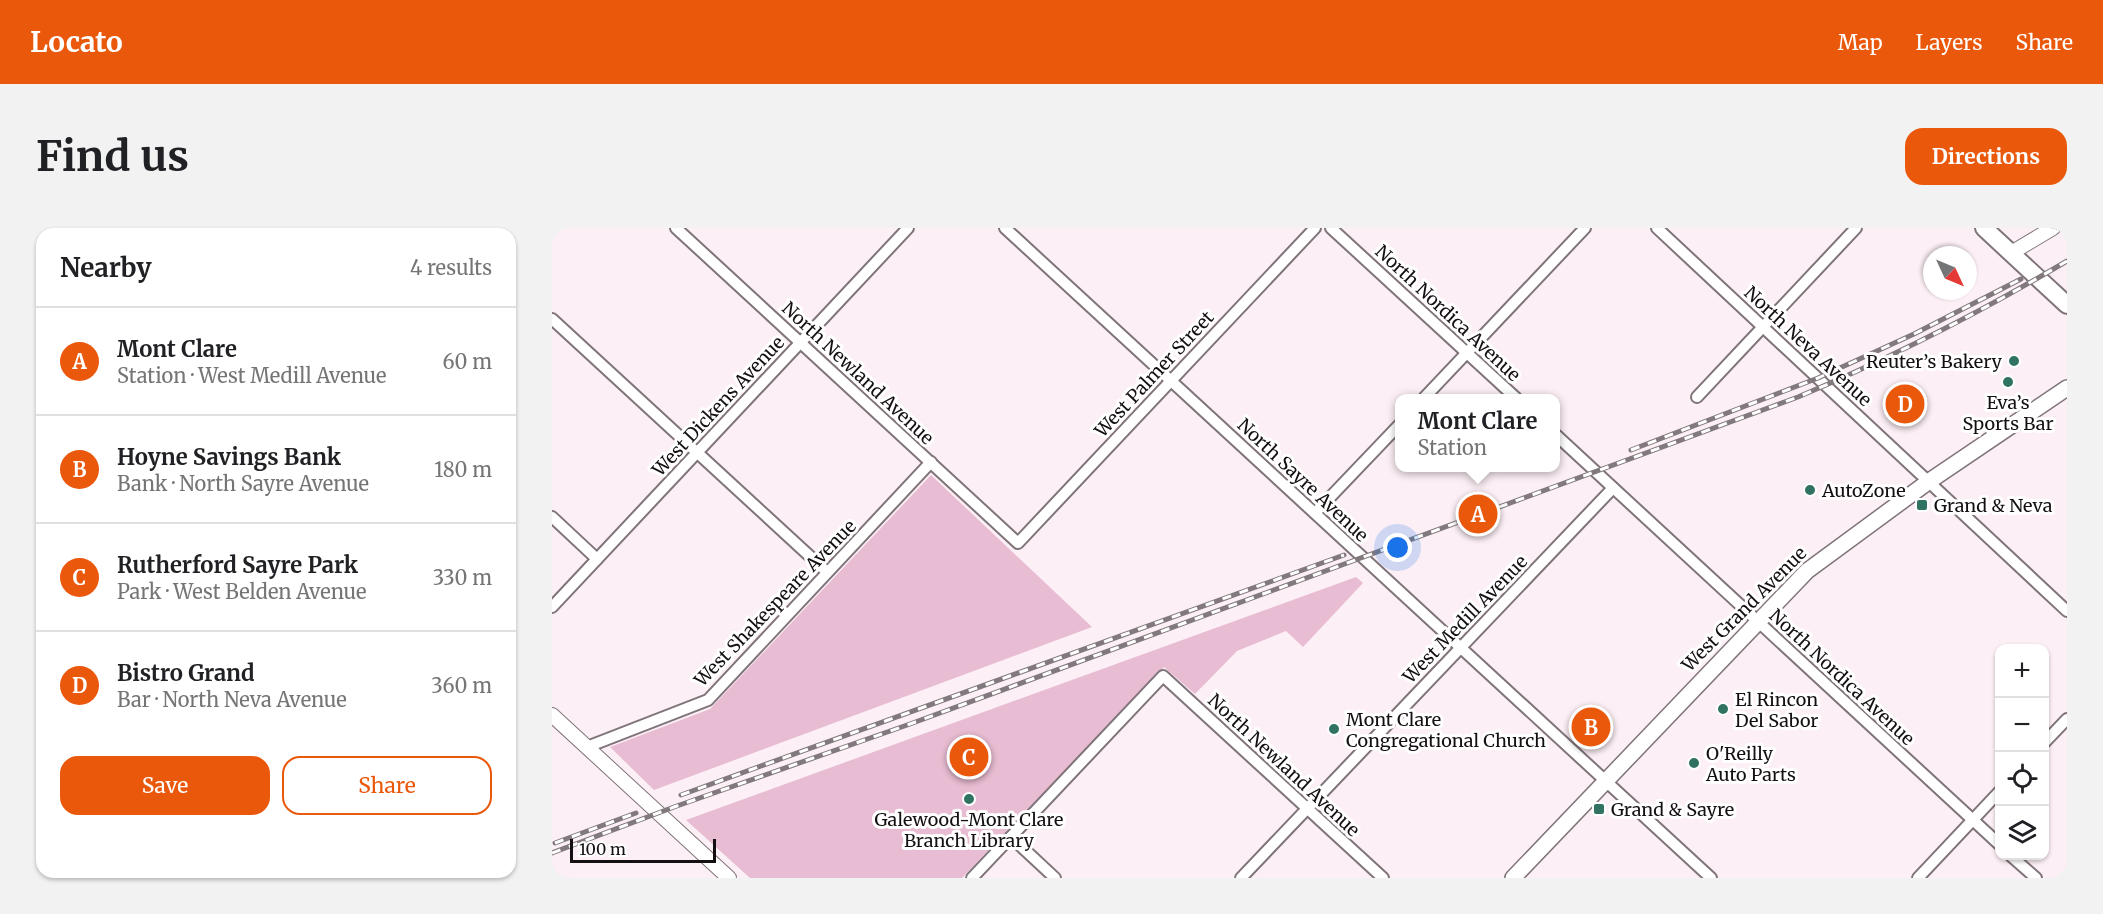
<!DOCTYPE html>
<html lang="en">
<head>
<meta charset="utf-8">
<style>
  :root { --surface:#fff; --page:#f2f2f2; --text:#202124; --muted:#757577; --line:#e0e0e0; --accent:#ea580c }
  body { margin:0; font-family:Merriweather,serif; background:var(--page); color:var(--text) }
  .controls { position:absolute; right:18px; bottom:18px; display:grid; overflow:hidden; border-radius:12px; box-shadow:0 2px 4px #0004 }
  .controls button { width:54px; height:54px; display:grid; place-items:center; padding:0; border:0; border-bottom:2px solid var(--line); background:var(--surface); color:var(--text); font:30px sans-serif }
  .compass { position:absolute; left:1371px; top:18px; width:54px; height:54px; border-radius:50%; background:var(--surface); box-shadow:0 2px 4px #0004; rotate:134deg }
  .scale { position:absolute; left:18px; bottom:15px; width:146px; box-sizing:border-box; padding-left:6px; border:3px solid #141012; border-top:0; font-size:16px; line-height:21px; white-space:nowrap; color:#141012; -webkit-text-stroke:4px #fff; paint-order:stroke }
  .you { position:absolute; left:846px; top:320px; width:21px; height:21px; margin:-15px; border:4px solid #fff; border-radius:50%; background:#1a73e8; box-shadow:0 0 0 9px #1a73e833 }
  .badge { display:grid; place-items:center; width:39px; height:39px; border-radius:50%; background:var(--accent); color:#fff; font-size:20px; font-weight:700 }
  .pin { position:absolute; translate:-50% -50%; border:3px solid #fff; box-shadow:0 2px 6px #0006 }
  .popup { position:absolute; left:843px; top:166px; width:165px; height:78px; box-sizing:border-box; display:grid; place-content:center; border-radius:12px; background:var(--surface); filter:drop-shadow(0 2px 4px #0005); font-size:20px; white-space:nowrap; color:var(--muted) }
  .popup b { font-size:22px; color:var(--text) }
  .popup::after { content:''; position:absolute; left:50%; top:100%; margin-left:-12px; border:12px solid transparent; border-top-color:var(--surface) }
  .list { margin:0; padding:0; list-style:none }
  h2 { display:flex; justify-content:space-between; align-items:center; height:78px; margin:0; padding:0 24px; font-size:26px }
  h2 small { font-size:20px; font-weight:400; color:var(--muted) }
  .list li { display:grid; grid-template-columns:39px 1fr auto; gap:18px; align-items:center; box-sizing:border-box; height:108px; padding:0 24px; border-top:2px solid var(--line) }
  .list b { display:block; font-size:22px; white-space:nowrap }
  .list p { margin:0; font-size:20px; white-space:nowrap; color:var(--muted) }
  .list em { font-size:20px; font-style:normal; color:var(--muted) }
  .actions { display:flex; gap:12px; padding:18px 24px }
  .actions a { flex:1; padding:14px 0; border:2px solid var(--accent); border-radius:18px; text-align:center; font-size:21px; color:var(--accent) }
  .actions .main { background:var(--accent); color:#fff }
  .icon { flex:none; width:33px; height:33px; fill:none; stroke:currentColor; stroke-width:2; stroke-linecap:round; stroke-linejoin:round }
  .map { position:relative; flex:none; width:1515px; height:650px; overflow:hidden; border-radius:18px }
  header { display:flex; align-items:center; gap:36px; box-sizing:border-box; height:84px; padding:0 30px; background:var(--accent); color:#fff }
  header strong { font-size:28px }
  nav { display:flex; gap:33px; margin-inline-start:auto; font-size:21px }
  .intro { display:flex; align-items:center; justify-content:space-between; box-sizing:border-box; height:144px; padding:0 36px }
  h1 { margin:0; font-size:42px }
  .button { padding:15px 27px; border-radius:18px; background:var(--accent); color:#fff; font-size:21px; font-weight:700 }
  main { display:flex; gap:36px; padding:0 36px }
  aside { flex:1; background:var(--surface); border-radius:18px; box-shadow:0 2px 4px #0004 }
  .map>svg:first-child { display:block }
  .green { fill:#e8bcd2 }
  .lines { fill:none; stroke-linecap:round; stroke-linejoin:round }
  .minor-casing { stroke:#7f7479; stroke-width:14 }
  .tertiary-casing { stroke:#7f7479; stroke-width:16 }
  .secondary-casing { stroke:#7f7479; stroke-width:18 }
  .primary-casing { stroke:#7f7479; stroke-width:20 }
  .minor { stroke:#fff; stroke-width:10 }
  .tertiary { stroke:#fff; stroke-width:14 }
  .secondary { stroke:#fff; stroke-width:15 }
  .primary { stroke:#fff; stroke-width:16 }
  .rail-casing { stroke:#81797d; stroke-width:5 }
  .rail { stroke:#fff; stroke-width:3; stroke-dasharray:9; stroke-linecap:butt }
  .poi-dot { fill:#317363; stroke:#fff; stroke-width:2 }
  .labels { text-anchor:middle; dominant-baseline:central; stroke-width:6; stroke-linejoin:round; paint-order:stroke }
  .street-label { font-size:18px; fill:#141012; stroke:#fff }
  .poi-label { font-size:18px; fill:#141012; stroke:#fff; text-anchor:start }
</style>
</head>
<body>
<header>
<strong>Locato</strong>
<nav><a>Map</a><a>Layers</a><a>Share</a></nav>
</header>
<div class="intro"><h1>Find us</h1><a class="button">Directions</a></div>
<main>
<aside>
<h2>Nearby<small>4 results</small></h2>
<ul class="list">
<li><span class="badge">A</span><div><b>Mont Clare</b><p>Station · West Medill Avenue</p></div><em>60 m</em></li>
<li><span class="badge">B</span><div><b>Hoyne Savings Bank</b><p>Bank · North Sayre Avenue</p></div><em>180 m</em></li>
<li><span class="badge">C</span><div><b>Rutherford Sayre Park</b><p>Park · West Belden Avenue</p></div><em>330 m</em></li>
<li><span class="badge">D</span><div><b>Bistro Grand</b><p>Bar · North Neva Avenue</p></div><em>360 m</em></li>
</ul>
<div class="actions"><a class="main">Save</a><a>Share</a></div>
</aside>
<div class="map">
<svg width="1515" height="650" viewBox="0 0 1515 650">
  <rect width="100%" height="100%" fill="#fceff5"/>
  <g class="green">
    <polygon points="379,247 540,399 102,562 58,519 158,481"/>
    <polygon points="804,349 811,355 751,419 734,403 685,423 643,466 612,439 410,650 198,650 134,592"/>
  </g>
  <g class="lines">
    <g class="minor-casing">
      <g id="minor">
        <polyline points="124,0 466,315 763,0"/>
        <polyline points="453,0 1159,650"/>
        <polyline points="779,0 964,170"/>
        <polyline points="1105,0 1515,383"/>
        <polyline points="0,91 275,344"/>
        <polyline points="1145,169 1304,0"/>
        <polyline points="872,170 1033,0"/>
        <polyline points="1004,207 1448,617"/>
        <polyline points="763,285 848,196"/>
        <polyline points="0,289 45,331"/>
        <polyline points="0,379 356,0"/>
        <polyline points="1492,515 1515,491"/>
        <polyline points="35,519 156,472 379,234"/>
        <polyline points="459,609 503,650"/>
        <polyline points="1459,628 1484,650"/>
        <polyline points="420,650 611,448 831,650"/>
        <polyline points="689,650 1061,260"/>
        <polyline points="1366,650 1448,563"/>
      </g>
    </g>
    <g class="tertiary-casing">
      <g id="tertiary">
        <polyline points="1459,25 1501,0"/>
        <polyline points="0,487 177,650"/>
      </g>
    </g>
    <g class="secondary-casing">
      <polyline id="secondary" points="961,650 1255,343 1376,254 1515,160"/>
    </g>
    <g class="primary-casing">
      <polyline id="primary" points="1432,0 1515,77"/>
    </g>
    <use href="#minor" class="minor"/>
    <use href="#tertiary" class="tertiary"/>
    <use href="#secondary" class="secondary"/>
    <use href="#primary" class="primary"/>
    <g class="rail-casing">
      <g id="rail">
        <polyline points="1079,222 1266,150 1362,106 1469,51"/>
        <polyline points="129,567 792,327"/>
        <polyline points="3,615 84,585"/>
        <path d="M 0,625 L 122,579 L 358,496 L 1246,169 C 1339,130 1429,84 1515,33"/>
      </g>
    </g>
    <use href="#rail" class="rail"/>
  </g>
  <g class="poi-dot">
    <circle cx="1462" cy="133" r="6"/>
    <circle cx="1456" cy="154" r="6"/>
    <circle cx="1258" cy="262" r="6"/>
    <rect x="1364" y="271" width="12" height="12" rx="3"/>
    <circle cx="1171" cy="481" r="6"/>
    <circle cx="782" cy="501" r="6"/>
    <circle cx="1142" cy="535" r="6"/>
    <circle cx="417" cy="571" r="6"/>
    <rect x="1041" y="575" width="12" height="12" rx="3"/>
  </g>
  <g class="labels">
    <g class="street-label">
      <text transform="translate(896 85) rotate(43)">North Nordica Avenue</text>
      <text transform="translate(1256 118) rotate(43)">North Neva Avenue</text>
      <text transform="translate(306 145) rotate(43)">North Newland Avenue</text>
      <text transform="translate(602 146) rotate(-47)">West Palmer Street</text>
      <text transform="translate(166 178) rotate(-47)">West Dickens Avenue</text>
      <text transform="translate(751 252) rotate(43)">North Sayre Avenue</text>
      <text transform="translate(223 375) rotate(-46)">West Shakespeare Avenue</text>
      <text transform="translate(1192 381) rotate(-45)">West Grand Avenue</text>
      <text transform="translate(913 391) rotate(-46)">West Medill Avenue</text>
      <text transform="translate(1290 449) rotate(43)">North Nordica Avenue</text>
      <text transform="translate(732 537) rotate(43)">North Newland Avenue</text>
    </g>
    <g class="poi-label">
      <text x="1450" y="133" text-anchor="end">Reuter’s Bakery</text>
      <text x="1456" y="174" text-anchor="middle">Eva’s<tspan x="1456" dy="21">Sports Bar</tspan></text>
      <text x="1270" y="262">AutoZone</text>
      <text x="1382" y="277">Grand &amp; Neva</text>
      <text x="1183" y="471">El Rincon<tspan x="1183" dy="21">Del Sabor</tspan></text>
      <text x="794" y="491">Mont Clare<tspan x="794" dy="21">Congregational Church</tspan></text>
      <text x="1154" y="525">O'Reilly<tspan x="1154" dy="21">Auto Parts</tspan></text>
      <text x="1059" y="581">Grand &amp; Sayre</text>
      <text x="417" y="591" text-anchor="middle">Galewood-Mont Clare<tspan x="417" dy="21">Branch Library</tspan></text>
    </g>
  </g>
</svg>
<div class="controls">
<button>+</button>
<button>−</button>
<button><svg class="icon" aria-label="locate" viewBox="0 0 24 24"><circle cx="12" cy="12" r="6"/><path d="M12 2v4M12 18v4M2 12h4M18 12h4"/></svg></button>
<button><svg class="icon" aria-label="layers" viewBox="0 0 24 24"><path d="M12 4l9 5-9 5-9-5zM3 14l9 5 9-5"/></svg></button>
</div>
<svg class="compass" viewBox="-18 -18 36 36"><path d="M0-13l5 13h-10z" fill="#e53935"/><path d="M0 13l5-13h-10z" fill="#757577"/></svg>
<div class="scale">100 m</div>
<div class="you"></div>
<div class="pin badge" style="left:926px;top:286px">A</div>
<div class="popup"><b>Mont Clare</b>Station</div>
<div class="pin badge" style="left:1039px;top:499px">B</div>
<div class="pin badge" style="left:417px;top:529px">C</div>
<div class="pin badge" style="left:1353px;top:176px">D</div>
</div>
</main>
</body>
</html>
